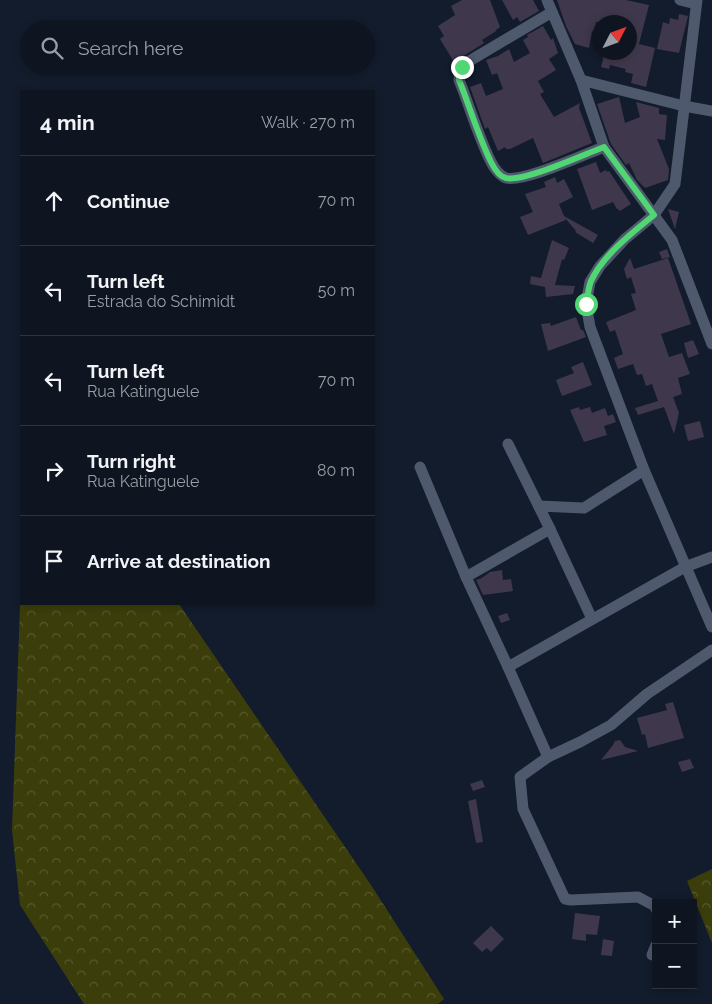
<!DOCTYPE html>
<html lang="en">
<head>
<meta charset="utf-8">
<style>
  :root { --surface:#0e1521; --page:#1c222e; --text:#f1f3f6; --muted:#9b9fa5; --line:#2e343f }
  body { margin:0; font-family:Raleway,sans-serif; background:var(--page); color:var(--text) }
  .controls { position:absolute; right:15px; bottom:15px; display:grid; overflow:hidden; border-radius:0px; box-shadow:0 2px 8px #0003 }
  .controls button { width:45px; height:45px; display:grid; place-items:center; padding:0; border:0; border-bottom:1px solid var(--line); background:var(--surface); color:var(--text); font:25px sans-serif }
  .compass { position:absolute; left:592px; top:15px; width:45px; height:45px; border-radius:50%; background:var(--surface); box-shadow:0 2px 8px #0003; rotate:48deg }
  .stop { position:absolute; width:15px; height:15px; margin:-11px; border:4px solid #51d674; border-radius:50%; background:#fff }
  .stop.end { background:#51d674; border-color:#fff; box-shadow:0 1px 5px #0008 }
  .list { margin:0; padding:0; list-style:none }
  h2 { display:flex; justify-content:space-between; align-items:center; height:65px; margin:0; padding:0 20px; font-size:21px }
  h2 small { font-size:16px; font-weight:400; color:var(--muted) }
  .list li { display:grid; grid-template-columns:32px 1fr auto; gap:15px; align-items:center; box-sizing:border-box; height:90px; padding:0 20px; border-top:1px solid var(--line) }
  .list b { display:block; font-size:19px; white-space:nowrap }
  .list p { margin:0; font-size:16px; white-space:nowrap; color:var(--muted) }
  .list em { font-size:16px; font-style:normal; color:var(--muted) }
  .icon { flex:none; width:28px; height:28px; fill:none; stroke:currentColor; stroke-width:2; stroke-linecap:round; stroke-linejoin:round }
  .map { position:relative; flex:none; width:712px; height:1004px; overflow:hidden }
  .search { position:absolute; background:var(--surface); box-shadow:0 2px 8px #0003; left:20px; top:20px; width:355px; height:55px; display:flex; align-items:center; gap:12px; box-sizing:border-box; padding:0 18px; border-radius:28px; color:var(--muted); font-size:19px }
  .panel { position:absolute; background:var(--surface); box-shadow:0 2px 8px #0003; left:20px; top:90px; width:355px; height:515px; border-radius:0px }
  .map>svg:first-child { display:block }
  .forest { fill:url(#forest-crowns) }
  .building { fill:#3f384c }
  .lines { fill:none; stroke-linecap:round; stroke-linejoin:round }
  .minor { stroke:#4e596d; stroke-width:11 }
  .route { stroke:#51d674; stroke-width:6 }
</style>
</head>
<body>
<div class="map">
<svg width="712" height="1004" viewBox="0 0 712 1004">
  <defs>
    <pattern id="forest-crowns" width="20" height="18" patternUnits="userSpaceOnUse" patternTransform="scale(1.25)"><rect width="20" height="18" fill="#3b3e0a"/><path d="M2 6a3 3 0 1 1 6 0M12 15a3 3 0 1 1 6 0" fill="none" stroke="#57592e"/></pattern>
  </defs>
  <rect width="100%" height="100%" fill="#121c2c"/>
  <g class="forest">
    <polygon points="21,578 21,604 179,604 371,885 444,999 438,1004 84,1004 20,905 12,830"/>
    <polygon points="712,869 712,943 687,881"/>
  </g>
  <g class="building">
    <polygon points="462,0 490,0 500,27 496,30 496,31 482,40 484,43 454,62 440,39 444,36 438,26 455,15 451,6"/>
    <polygon points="502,0 533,0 539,11 520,22 517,17 513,20"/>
    <polygon points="557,0 626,0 649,5 639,44 655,48 646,87 631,83 633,74 625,72 626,69 610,65 609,69 601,67 605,52 616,55 616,52 630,52 630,22 596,22 594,32 592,31 589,48 575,44 566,26"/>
    <polygon points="679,14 688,16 679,53 657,49 663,22 669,24 670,18 678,20"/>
    <polygon points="543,26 551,40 553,38 558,53 549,59 556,70 538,81 544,92 540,94 554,117 580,103 579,108 592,143 543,163 533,138 510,149 506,149 505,147 498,151 488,127 485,129 470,87 481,83 486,96 503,89 497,73 492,75 486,60 498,56 509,49 514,62 530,53 523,40 528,37 527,35"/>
    <polygon points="619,97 625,123 640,117 636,102 659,108 659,114 667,115 665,140 657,139 669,169 668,180 645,188 637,180 629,163 626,165 611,144 597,104"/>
    <polygon points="596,162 600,173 606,170 607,172 609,171 631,204 620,211 618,209 617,209 613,202 592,210 577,169"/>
    <polygon points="555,177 557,183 564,179 573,197 559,204 564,216 598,235 593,243 575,232 576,231 565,218 566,220 528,235 520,217 533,212 525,194 546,187 544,182"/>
    <polygon points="668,209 679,212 675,229"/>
    <polygon points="552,240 569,248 564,260 562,259 555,285 575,286 573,294 546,297 545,287 530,284 531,276 541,278"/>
    <polygon points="667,249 670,257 662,259 659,252"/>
    <polygon points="630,258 634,269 668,258 691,324 661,334 669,357 682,353 690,374 678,378 682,394 673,397 679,413 674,434 664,407 638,415 635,408 658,401 652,384 646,386 642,374 637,375 633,364 618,369 614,358 623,354 615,330 610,332 606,322 636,310 631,294 636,293 631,277 627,279 624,269"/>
    <polygon points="576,317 581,330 583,330 586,337 548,351 541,324 550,323 551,326"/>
    <polygon points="693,340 699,354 688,358 684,343"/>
    <polygon points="583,362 592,385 562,396 556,380 574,373 571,367"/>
    <polygon points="579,407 580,410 590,407 592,413 605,408 608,416 613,414 616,422 604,426 607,435 584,442 570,410"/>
    <polygon points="700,421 704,437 688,441 684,425"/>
    <polygon points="502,570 503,580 511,579 513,591 483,595 476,580 482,578 490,572"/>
    <polygon points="507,613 510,620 501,623 498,616"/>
    <polygon points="673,702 684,738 648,748 645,734 642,735 637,718 667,710 665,704"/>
    <polygon points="620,740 625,747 638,751 601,760 613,745 615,741"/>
    <polygon points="690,759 694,768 682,772 678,762"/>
    <polygon points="482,780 485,787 473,791 470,784"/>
    <polygon points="476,799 483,842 476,843 468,801"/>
    <polygon points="575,913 600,916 597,935 586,934 586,941 572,939"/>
    <polygon points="491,926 504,939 491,952 487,948 482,952 473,943"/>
    <polygon points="603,939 614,941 612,956 601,955"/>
  </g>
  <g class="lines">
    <g class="minor">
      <polyline points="547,0 581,80 604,147 672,240 712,344"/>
      <polyline points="680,0 696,4"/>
      <polyline points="697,0 675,184 654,215 625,239 600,266 590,282 586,304 590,327 644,470 712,627"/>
      <path d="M 552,12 L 466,63 C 461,68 459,72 459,80 C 470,107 478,136 491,162 C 494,168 500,176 506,178 C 523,183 585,154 604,147"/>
      <polyline points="581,80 684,106 712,111"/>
      <polyline points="508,444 550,529 592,619"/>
      <polyline points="420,467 466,577 508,667 548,757"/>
      <polyline points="539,506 584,508 644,470"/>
      <polyline points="466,577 550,529"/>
      <polyline points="508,667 685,567 712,557"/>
      <polyline points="656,909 655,906 638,897 571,900 565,899 523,809 520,777 548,757 580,742 611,725 647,694 712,650"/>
      <polyline points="652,955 656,945"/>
    </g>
  </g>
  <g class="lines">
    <path class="route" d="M 462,67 L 459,73 L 459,80 C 470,107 478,136 491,162 C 494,168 500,177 506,178 C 522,183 585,154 604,147 L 654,215 C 633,232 603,255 591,281 C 588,288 588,297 586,304"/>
  </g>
</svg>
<div class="controls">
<button>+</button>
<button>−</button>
</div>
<svg class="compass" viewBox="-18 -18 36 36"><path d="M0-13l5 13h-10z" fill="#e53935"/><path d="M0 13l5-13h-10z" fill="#9b9fa5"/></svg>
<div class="stop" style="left:586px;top:304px"></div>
<div class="stop end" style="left:462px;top:67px"></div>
<div class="search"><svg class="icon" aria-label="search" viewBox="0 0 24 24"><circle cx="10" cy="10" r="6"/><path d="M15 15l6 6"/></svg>Search here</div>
<section class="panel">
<h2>4 min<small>Walk · 270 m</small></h2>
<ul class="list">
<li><svg class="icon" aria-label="ahead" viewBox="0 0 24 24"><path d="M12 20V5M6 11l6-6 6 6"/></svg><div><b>Continue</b></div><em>70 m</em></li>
<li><svg class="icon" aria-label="left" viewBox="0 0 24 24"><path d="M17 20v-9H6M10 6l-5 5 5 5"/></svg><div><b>Turn left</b><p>Estrada do Schimidt</p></div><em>50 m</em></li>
<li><svg class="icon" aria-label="left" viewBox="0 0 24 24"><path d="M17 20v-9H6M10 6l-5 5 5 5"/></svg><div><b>Turn left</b><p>Rua Katinguele</p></div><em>70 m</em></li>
<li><svg class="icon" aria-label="right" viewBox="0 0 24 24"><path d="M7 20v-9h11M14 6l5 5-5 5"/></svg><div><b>Turn right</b><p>Rua Katinguele</p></div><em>80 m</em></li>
<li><svg class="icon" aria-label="arrive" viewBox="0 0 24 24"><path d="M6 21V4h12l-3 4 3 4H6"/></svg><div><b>Arrive at destination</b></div></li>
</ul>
</section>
</div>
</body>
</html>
